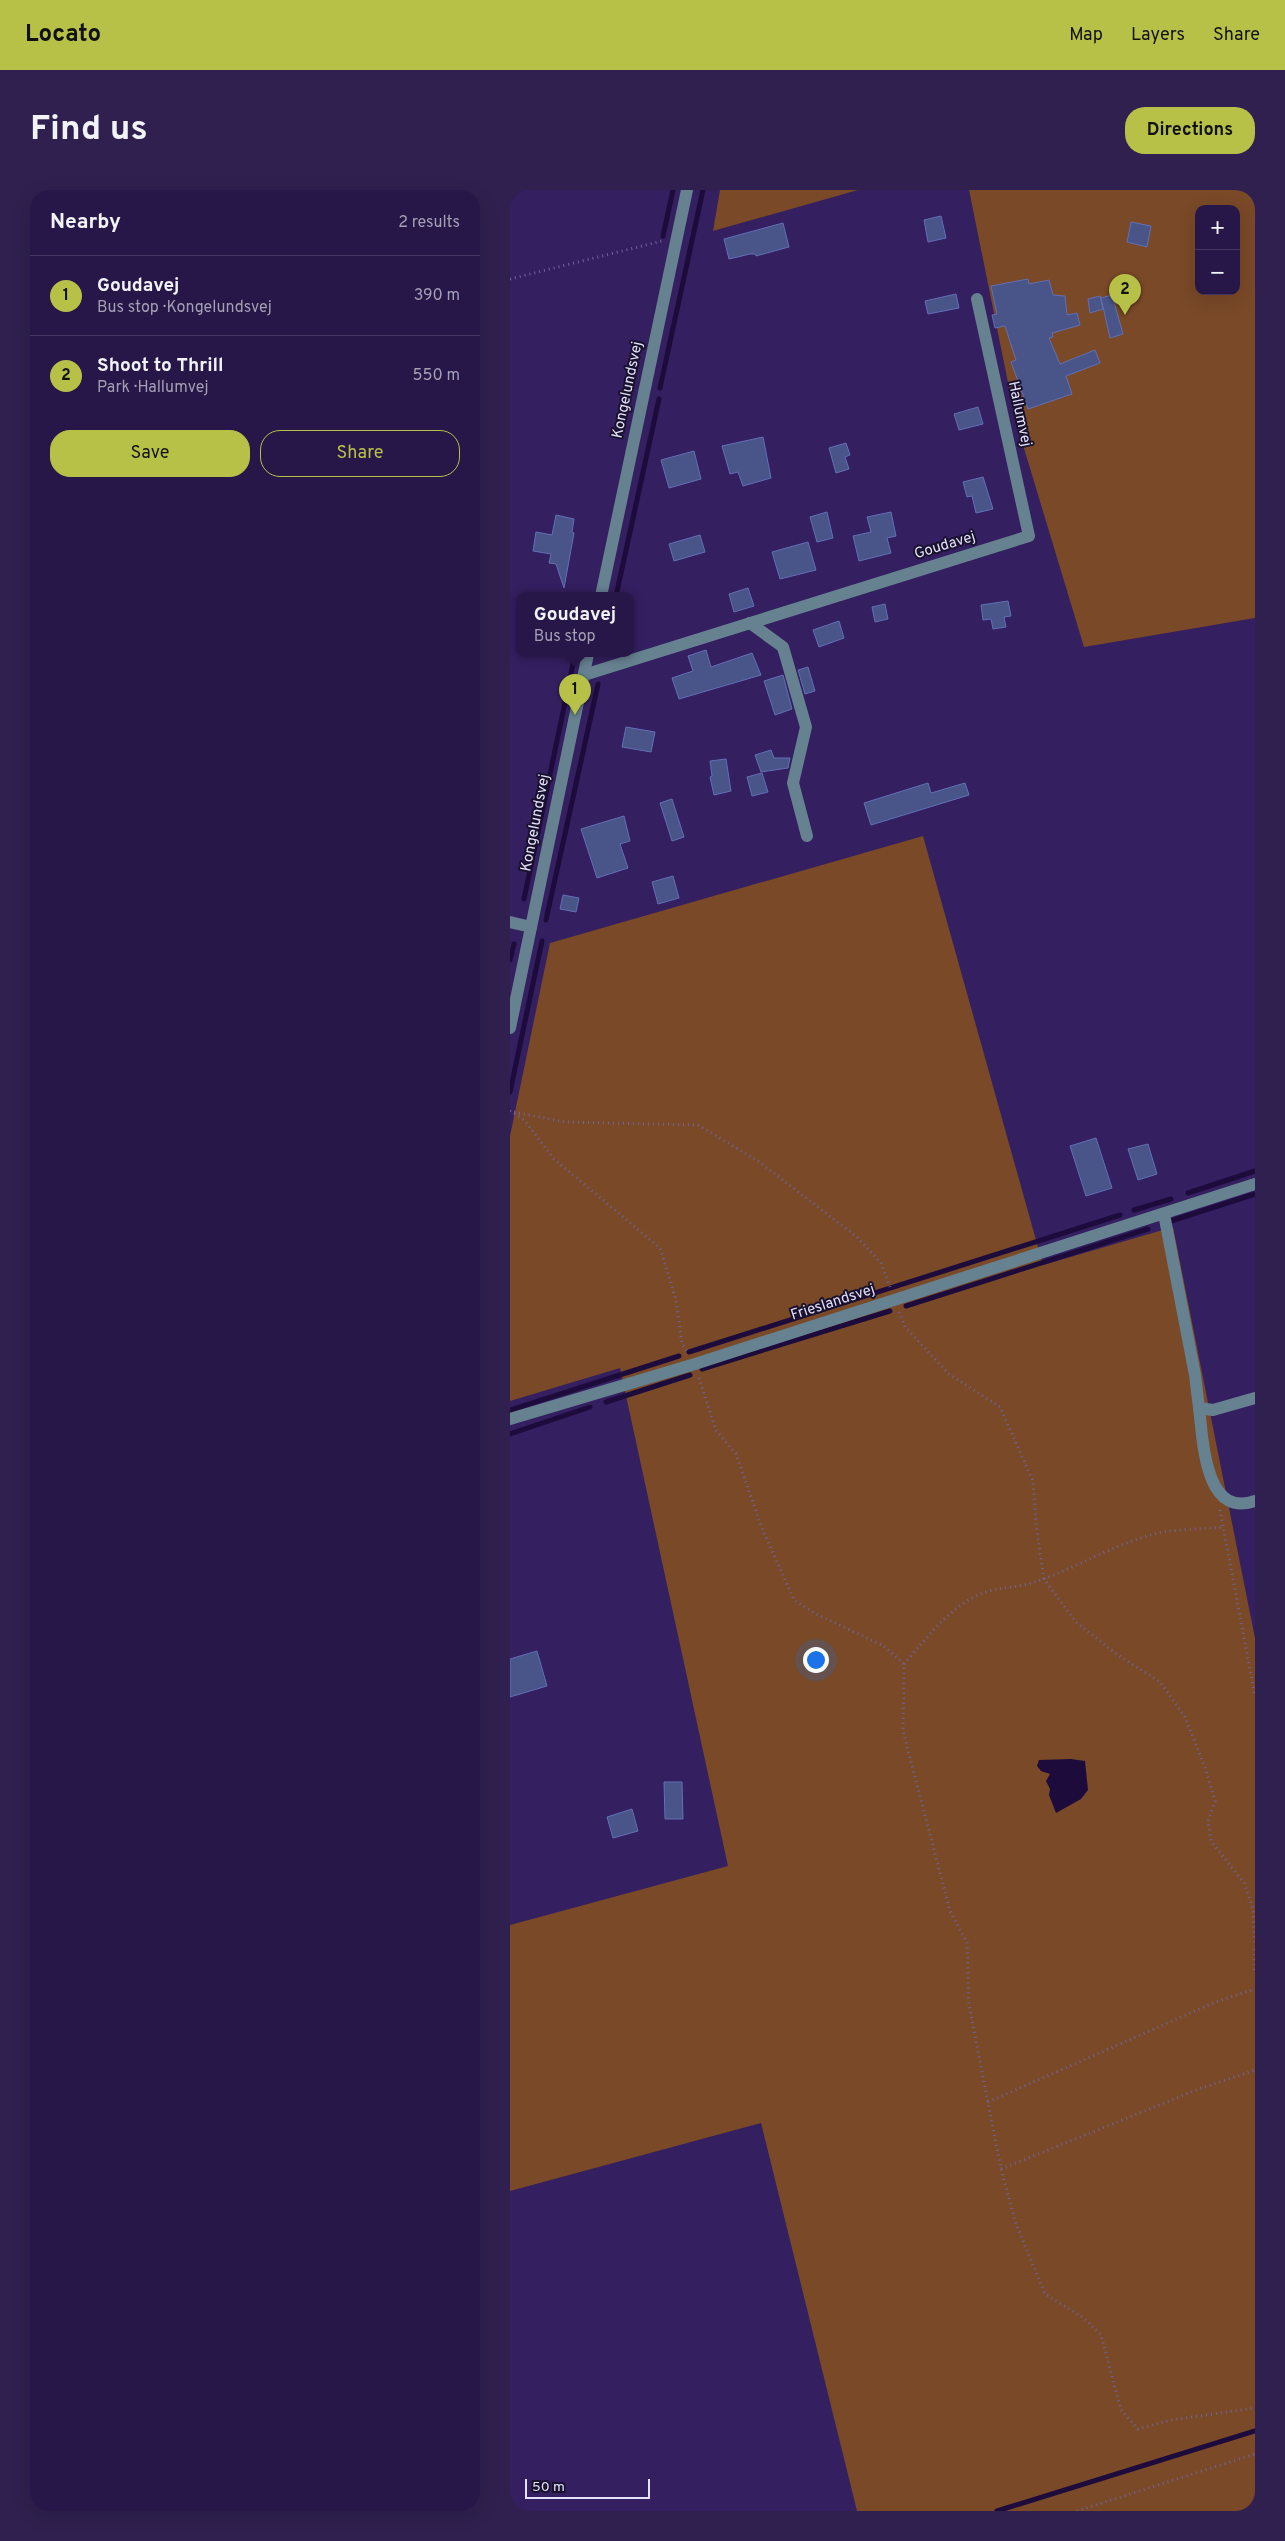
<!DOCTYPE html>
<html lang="en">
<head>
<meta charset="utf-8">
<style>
  :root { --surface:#271748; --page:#2f204f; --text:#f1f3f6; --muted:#a49fb4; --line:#433660; --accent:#b7c148 }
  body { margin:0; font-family:Overpass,sans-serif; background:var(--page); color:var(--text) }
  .controls { position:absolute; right:15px; top:15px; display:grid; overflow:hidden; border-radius:10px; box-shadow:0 5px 20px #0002 }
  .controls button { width:45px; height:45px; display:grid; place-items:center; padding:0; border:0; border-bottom:1px solid var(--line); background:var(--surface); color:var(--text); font:25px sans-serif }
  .scale { position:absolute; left:15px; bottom:12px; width:125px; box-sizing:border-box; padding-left:5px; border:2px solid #e5e1f9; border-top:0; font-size:14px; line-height:18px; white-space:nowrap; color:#e5e1f9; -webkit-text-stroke:4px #19122e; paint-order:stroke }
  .you { position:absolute; left:305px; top:1469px; width:18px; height:18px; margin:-12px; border:4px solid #fff; border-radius:50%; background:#1a73e8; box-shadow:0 0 0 8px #1a73e833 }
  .badge { display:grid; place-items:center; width:32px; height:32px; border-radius:50%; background:var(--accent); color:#111; font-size:16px; font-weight:700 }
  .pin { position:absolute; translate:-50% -41px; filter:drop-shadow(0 1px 2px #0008) }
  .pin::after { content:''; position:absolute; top:26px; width:18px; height:15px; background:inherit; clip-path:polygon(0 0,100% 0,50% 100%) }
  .popup { position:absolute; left:6px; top:402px; width:118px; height:65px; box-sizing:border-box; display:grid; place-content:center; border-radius:10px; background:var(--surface); filter:drop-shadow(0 1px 4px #0005); font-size:16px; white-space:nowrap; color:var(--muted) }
  .popup b { font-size:19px; color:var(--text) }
  .popup::after { content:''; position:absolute; left:50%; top:100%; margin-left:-10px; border:10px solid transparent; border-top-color:var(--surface) }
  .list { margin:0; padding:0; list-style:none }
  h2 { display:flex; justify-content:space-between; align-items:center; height:65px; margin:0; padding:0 20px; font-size:21px }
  h2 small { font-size:16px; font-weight:400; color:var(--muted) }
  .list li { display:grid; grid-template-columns:32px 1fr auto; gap:15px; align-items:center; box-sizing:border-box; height:80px; padding:0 20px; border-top:1px solid var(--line) }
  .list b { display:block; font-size:19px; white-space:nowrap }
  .list p { margin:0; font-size:16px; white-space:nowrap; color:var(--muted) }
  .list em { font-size:16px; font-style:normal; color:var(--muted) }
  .actions { display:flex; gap:10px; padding:15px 20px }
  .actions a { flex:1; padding:11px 0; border:1px solid var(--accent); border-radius:20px; text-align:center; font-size:18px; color:var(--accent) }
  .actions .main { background:var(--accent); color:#111 }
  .map { position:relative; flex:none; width:745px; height:2321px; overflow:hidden; border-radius:20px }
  header { display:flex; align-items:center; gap:30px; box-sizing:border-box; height:70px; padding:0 25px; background:var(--accent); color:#111 }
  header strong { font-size:24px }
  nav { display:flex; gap:28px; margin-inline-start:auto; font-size:18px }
  .intro { display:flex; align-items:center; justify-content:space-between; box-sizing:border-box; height:120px; padding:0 30px }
  h1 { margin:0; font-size:35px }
  .button { padding:12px 22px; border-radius:20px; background:var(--accent); color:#111; font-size:18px; font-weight:700 }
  main { display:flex; gap:30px; padding:0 30px }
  aside { flex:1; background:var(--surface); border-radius:20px; box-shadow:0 5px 20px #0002 }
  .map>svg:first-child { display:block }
  .green { fill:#794928; fill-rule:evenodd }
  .water { fill:#1c0b3b }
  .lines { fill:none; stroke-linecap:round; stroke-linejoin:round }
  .stream { stroke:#1c0b3b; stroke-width:5 }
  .building { fill:#495488; stroke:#6270b6 }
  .path { stroke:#736497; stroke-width:3; stroke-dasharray:1 4; stroke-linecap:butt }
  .minor { stroke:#668190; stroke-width:12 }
  .labels { text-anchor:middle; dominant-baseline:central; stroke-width:4; stroke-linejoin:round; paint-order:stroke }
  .street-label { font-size:15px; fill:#e5e1f9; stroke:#19122e }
</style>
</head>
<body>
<header>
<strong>Locato</strong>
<nav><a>Map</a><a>Layers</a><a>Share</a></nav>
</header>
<div class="intro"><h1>Find us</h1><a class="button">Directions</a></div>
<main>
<aside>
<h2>Nearby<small>2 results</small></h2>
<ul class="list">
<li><span class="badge">1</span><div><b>Goudavej</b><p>Bus stop · Kongelundsvej</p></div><em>390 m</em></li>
<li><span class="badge">2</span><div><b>Shoot to Thrill</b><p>Park · Hallumvej</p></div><em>550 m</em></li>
</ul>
<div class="actions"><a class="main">Save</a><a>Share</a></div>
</aside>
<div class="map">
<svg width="745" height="2321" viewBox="0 0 745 2321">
  <rect width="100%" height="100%" fill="#341f60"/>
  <g class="green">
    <polygon points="210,0 348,0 203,41"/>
    <path d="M 459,0 L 745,0 L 745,428 L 574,457 L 506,232 ZM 689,19 L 726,19 L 726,101 L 689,101 Z"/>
    <polygon points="413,646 533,1075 663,1037 745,1448 745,2321 347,2321 251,1933 0,2001 0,1735 218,1676 110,1178 0,1211 0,946 40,753"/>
  </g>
  <polygon class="water" points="561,1569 575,1571 578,1600 571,1609 546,1623 539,1605 540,1599 536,1591 540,1584 531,1581 527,1576 529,1570"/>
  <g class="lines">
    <g class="stream">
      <polyline points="153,46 163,0"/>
      <polyline points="150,198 193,0"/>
      <polyline points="106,406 149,209"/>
      <polyline points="14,709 63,474"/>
      <polyline points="36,730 88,494"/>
      <polyline points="0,770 4,754"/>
      <polyline points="0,902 32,751"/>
      <polyline points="678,1003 745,981"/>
      <polyline points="624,1020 661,1009"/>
      <polyline points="658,1032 745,1004"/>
      <polyline points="396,1116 638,1039"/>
      <polyline points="179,1162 610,1025"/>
      <polyline points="192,1179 380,1121"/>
      <polyline points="96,1212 180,1185"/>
      <polyline points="0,1220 169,1166"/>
      <polyline points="0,1244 80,1217"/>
      <polyline points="487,2321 745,2241"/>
    </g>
  </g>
  <g class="building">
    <polygon points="431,26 436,48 418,52 414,30"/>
    <polygon points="621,32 641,36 637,57 617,52"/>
    <polygon points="273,33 279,57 246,66 245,64 240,64 219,69 214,49"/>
    <polygon points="518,89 519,94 539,90 543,105 555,106 557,125 567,123 570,135 542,143 543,147 539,148 550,174 585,160 590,173 556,186 562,204 518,219 501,172 506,170 495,136 485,138 482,125 487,124 481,96"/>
    <polygon points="446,104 449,118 418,124 415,111"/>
    <polygon points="602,105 613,144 600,148 591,108"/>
    <polygon points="590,106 593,119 580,123 578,109"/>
    <polygon points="468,217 473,234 449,240 444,224"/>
    <polygon points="253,247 261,288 233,296 228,282 220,284 212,256"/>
    <polygon points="336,253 340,265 335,267 339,279 326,283 319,258"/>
    <polygon points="184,261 191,289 159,298 151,270"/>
    <polygon points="473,287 483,319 466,323 462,306 457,307 453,292"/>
    <polygon points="317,322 323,348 307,352 300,327"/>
    <polygon points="381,322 386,346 377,348 381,363 349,371 343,346 361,342 357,327"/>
    <polygon points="46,325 64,329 62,342 64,343 54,398 46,374 39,373 41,364 23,361 26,342 42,345"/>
    <polygon points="190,345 195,362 164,371 159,354"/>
    <polygon points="298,352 306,380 270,389 262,362"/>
    <polygon points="238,398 244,416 224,422 219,404"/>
    <polygon points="498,411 501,426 494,427 496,437 483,439 481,429 473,430 471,415"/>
    <polygon points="375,414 378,429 365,432 362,417"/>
    <polygon points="329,431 334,448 309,457 303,440"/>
    <polygon points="196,460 201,477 242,463 251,485 169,509 162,488 183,481 178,466"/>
    <polygon points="298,477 305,501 295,504 288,480"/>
    <polygon points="273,485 282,519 265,525 254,491"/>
    <polygon points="116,537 145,542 141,562 112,557"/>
    <polygon points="261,560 264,568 280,568 278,578 251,582 245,565"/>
    <polygon points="216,569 221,601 204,605 200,587 202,586 200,571"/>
    <polygon points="252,583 258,602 242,606 237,587"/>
    <polygon points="418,593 421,603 455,593 459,605 361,635 354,613"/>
    <polygon points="162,609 174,647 162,651 150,613"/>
    <polygon points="114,626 120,651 110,654 118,678 87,688 71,639"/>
    <polygon points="163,686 169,708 148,714 142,692"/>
    <polygon points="53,705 69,708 66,722 50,719"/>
    <polygon points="586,948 602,998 576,1006 560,956"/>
    <polygon points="638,954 647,984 628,990 618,959"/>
    <polygon points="27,1461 37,1496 0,1507 0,1469"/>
    <polygon points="154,1592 172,1592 173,1629 155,1629"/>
    <polygon points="122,1619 128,1641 103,1648 97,1627"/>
  </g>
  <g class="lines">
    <g class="path">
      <polyline points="0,89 152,51"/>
      <polyline points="0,921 15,931 44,969 150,1058 166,1110 172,1154 177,1162"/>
      <polyline points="4,922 55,932 188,935 248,971 347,1047 371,1073 380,1097"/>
      <polyline points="389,1122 395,1137 439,1184 490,1217 523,1291 526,1334 534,1389 566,1432 609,1466 650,1492 675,1527 696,1580 705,1611 698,1631 701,1651 734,1693 743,1719 745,1753"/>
      <polyline points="189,1188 206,1240 226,1264 252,1338 284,1410 306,1424 374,1456 394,1474 393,1541 440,1721 457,1753 459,1815 491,1979 506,2034 535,2104 574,2128 591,2145 611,2220 628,2239 661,2230 745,2218"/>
      <polyline points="710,1320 745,1506"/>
      <path d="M 394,1474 C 415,1450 434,1424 462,1408 C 483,1396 504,1399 525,1392 C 567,1378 609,1351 653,1342 C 673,1339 694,1339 714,1337"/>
      <polyline points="745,1759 745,1784"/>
      <polyline points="478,1912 703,1813 745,1799"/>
      <polyline points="491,1979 689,1899 745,1880"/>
      <polyline points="567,2321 745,2264"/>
      <polyline points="735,2321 745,2316"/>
    </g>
    <g class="minor">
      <polyline points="91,406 177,0"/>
      <polyline points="240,433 273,457 296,537 283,593 297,646"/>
      <polyline points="74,485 519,346 467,109"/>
      <polyline points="0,732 21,737"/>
      <polyline points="0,838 78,464"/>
      <polyline points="654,1024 685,1185 689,1218"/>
      <path d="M 745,1208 L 703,1220 L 689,1218 C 693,1248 694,1329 745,1311"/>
      <polyline points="0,1229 185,1174 745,994"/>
    </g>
  </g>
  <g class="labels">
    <g class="street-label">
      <text transform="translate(118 200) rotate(-78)">Kongelundsvej</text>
      <text transform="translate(509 224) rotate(78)">Hallumvej</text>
      <text transform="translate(435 356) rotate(-17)">Goudavej</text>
      <text transform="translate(26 633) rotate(-79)">Kongelundsvej</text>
      <text transform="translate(323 1113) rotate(-18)">Frieslandsvej</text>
    </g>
  </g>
</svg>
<div class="controls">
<button>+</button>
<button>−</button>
</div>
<div class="scale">50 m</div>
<div class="you"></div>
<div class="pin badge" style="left:65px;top:525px">1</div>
<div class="popup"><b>Goudavej</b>Bus stop</div>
<div class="pin badge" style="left:615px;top:125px">2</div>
</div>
</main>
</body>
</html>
